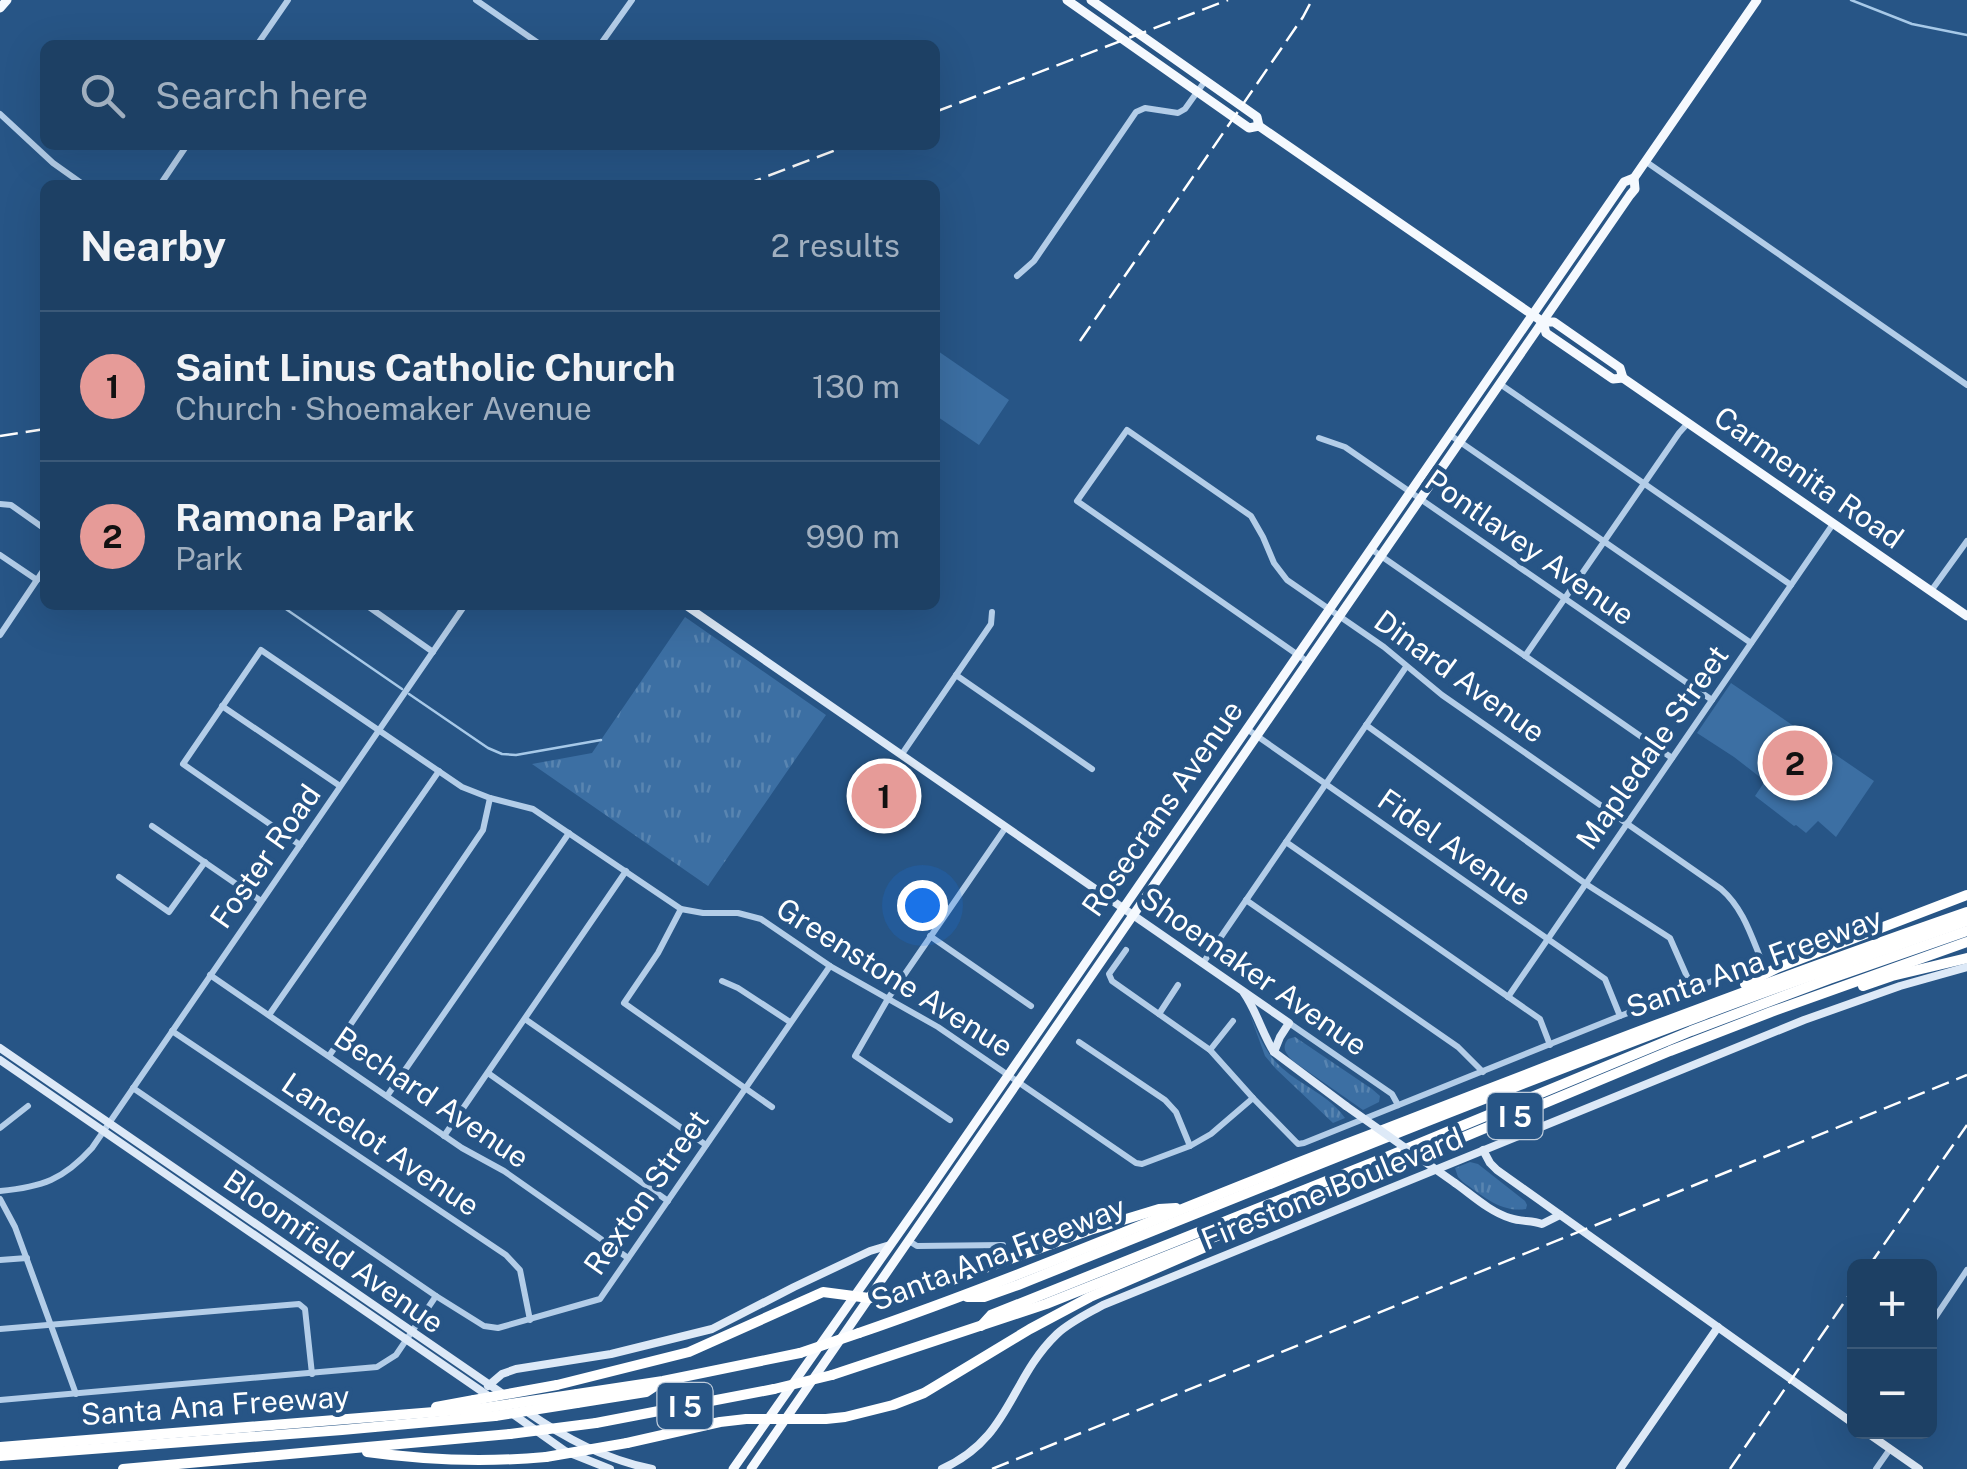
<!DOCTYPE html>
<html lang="en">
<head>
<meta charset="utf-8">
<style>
  :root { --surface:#1d4064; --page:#2a4b6d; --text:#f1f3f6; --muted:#a0afbf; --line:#3b5978; --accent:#e69b98 }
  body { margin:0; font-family:"Public Sans",sans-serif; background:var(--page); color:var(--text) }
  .controls { position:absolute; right:30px; bottom:30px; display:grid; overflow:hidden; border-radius:15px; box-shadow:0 10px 40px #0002 }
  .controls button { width:90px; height:90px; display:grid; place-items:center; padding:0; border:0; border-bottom:2px solid var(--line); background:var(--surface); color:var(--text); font:50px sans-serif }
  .you { position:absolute; left:922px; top:905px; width:35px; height:35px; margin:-25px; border:8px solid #fff; border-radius:50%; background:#1a73e8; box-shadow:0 0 0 15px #1a73e833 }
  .badge { display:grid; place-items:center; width:65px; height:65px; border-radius:50%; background:var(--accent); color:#111; font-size:32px; font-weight:700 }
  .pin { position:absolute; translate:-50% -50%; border:5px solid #fff; box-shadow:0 2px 10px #0006 }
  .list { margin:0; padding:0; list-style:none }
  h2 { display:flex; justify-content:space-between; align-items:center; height:130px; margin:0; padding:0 40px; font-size:42px }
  h2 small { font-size:32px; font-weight:400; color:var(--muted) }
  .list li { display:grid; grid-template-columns:65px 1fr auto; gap:30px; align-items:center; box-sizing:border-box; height:150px; padding:0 40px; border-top:2px solid var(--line) }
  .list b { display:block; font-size:38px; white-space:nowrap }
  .list p { margin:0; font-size:32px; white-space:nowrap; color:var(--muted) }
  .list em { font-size:32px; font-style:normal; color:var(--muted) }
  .icon { flex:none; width:55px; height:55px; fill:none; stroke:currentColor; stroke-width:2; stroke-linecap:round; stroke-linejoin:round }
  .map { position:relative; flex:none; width:1967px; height:1469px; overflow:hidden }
  .search { position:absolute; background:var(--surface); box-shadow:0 10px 40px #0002; left:40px; top:40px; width:900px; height:110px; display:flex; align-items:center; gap:25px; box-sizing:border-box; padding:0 35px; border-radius:15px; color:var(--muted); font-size:38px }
  .panel { position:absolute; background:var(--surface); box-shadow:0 10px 40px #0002; left:40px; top:180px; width:900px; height:430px; border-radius:15px }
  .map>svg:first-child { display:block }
  .grass { fill:url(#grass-tufts) }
  .park { fill:#3c6fa3 }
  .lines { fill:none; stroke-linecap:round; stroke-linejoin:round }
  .stream { stroke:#a7c9e8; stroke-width:2.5 }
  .street { stroke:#b3cde8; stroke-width:6 }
  .secondary { stroke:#dde9f7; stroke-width:8 }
  .primary { stroke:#f5f9fe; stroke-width:9 }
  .highway { stroke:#fff; stroke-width:10 }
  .rail { stroke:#fff; stroke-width:2.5; stroke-dasharray:18 8; stroke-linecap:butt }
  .secondary-bridge { stroke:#dde9f7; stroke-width:8 }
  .highway-bridge { stroke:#fff; stroke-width:10 }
  .labels { text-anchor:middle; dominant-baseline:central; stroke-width:9; stroke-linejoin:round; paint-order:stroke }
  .shield { fill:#275586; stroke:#beccdb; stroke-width:2.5 }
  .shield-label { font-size:28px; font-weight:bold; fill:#fff }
  .street-label { font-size:30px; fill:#fff; stroke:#275586 }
</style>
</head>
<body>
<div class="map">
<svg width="1967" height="1469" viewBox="0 0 1967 1469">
  <defs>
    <pattern id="grass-tufts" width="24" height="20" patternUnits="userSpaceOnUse" patternTransform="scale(2.5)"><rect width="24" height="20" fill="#3c6fa3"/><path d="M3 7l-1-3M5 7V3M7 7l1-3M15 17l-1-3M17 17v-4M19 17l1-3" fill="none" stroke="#5985b1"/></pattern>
  </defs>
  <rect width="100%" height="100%" fill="#275586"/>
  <g class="grass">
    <polygon points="685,617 826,715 708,886 532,764 592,753"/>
    <path d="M 1249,1012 C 1258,1033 1264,1052 1282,1068 C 1301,1085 1330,1096 1345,1118 L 1333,1123 L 1276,1069 L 1265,1056 Z"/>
    <path d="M 1295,1037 L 1372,1089 L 1380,1096 L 1379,1102 L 1363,1110 L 1293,1061 C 1286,1054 1281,1048 1288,1039 Z"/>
    <path d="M 1470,1162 L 1478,1164 L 1525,1201 L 1527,1205 L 1526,1209 C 1501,1213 1483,1196 1463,1182 L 1458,1177 L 1455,1168 Z"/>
  </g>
  <g class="park">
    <polygon points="935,349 1009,400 979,445 935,415"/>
    <polygon points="1731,683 1874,781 1836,837 1818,821 1806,833 1796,825 1794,826 1755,796 1765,781 1734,757 1697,733"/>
  </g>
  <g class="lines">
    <g class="stream">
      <polyline points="1851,0 1912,24 1967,35"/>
      <polyline points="280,605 402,689"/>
      <polyline points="409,694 488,748 502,754 516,755 601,740"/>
    </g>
    <g class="street">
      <polyline points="476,0 541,45"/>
      <polyline points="257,45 288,0"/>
      <polyline points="600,45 632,0"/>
      <polyline points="0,114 53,163 84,185"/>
      <polyline points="1645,161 1967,385"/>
      <polyline points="160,185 187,145"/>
      <polyline points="1017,276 1034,261 1136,112 1145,108 1178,113 1185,109 1205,81"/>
      <polyline points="1500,384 1791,585"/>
      <polyline points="1450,435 1751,643"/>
      <polyline points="1319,438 1345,447 1712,700"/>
      <polyline points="0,504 11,505 45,529"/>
      <polyline points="1371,549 1672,758"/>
      <polyline points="0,555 37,580"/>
      <polyline points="1931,591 1967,541"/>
      <polyline points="366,605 433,652"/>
      <polyline points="0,635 45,568"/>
      <polyline points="1525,656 1679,433 1688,423"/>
      <polyline points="956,675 1092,769"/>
      <polyline points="222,706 340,786"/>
      <polyline points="1366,725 1586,884 1670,938 1692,988"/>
      <polyline points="1247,729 1605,979 1620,1016"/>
      <polyline points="902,754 991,624 992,612"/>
      <polyline points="152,826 261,901"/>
      <polyline points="1286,842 1540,1019 1550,1045"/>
      <polyline points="300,845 183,764 261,650 462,787 490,798 533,809 681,909 703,913 738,913 761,919 830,966 938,1027 1136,1163 1142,1164 1190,1146 1211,1134 1253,1098"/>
      <polyline points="119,877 169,912 205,862"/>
      <polyline points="1246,900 1458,1047 1483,1072"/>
      <polyline points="681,909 658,953 624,1003 772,1107"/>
      <polyline points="930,936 1031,1006"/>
      <path d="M 1126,950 L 1109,974 L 1112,981 L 1210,1050 L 1253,1098 L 1298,1144 L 1304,1143 L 1620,1016 L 1762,962 C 1751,935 1743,908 1721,889 L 1442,695 L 1384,647 L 1287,580 L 1274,563 L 1263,537 L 1251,516 L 1127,430 L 1077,501 L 1308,662"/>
      <polyline points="1203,963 1406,667"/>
      <polyline points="210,975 462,1148 504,1171 628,1258"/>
      <polyline points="722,981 738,988 790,1022"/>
      <polyline points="1508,997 1833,524"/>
      <polyline points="1159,1014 1178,985"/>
      <polyline points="269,1015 439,771"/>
      <polyline points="525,1019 706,1145"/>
      <polyline points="1289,1023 1392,1094 1398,1105"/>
      <polyline points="172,1031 506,1255 520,1270 530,1320"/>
      <polyline points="1079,1042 1165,1100 1176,1112 1190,1146"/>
      <polyline points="1210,1050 1233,1021"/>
      <polyline points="329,1056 483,830 490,798"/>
      <polyline points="488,1073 668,1201"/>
      <polyline points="133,1088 436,1296 484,1326 498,1328 600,1299 830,966"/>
      <polyline points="387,1096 569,833"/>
      <polyline points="950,1120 855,1056 889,997 1006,827"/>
      <polyline points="0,1128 28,1106"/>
      <polyline points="444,1136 626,871"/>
      <path d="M 0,1191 C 42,1187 63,1180 92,1148 L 465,605"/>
      <polyline points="0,1199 15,1227 76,1394"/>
      <polyline points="909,1241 917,1246 1003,1245"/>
      <polyline points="0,1260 27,1258"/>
      <polyline points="1930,1325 1967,1270"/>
      <polyline points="0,1329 299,1304 305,1309 312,1374"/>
      <polyline points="0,1400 377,1367 396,1355 436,1296"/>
      <polyline points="1876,1469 1890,1449"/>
    </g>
    <g class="secondary">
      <polyline points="685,605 1289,1023 1280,1037 1274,1052"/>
      <path d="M 1244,993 C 1257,1012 1262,1033 1274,1052 L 1346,1106"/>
      <polyline points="0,1048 503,1394"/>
      <polyline points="0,1060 490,1397"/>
      <polyline points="1483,1150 1490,1163 1497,1170 1854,1424"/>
      <path d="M 1455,1183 C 1472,1195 1490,1212 1510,1218 C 1521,1222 1532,1220 1542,1224 L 1560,1215"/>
      <polyline points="488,1386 502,1374 516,1369 611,1354 712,1329 794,1287 870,1251 890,1245"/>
      <path d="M 526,1411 C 566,1439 605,1459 652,1469"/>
      <polyline points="510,1412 565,1451 610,1469"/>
      <polyline points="1866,1432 1919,1469"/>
      <path d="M 942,1469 C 1011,1438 1009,1380 1057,1334 C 1070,1322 1087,1314 1103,1305 L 1804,1020 L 1900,986 L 1967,967"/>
      <polyline points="1620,1469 1718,1327"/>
    </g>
    <g class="primary">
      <polyline points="1067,0 1249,128 1259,126 1543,322 1554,322 1620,368 1623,378"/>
      <polyline points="1091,0 1257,117 1259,126"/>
      <polyline points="0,8 7,0"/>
      <polyline points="1543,322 1546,333 1613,379 1623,378 1967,616"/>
      <polyline points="733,1469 927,1193 1613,198 1624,182 1634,178 1757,0"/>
      <polyline points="751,1469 1630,195 1635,189 1634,178"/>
    </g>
    <g class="highway">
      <polyline points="1745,984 1779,967 1967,895"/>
      <polyline points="1863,986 1892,976 1967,958"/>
      <path d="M 967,1297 L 984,1297 L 1018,1285 C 1246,1194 1473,1101 1703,1015 C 1790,982 1879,952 1967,921"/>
      <polyline points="981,1326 991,1315 1389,1156 1691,1031 1829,979 1967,931"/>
      <path d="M 859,1333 C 1016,1279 1168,1213 1323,1153 C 1537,1070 1750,987 1967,912"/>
      <polyline points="832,1375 1046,1304 1411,1159 1670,1051 1771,1012 1967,942"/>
      <polyline points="557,1385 689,1352 823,1292 869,1298 911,1295 1090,1230 1159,1209 1176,1208"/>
      <polyline points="577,1394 663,1381 800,1353"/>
      <polyline points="577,1403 646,1392 658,1384"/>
      <polyline points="436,1407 474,1400"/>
      <polyline points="596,1423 774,1389"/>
      <polyline points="627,1443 720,1422 746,1419 826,1419 845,1417 893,1405 924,1393 1030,1329 1090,1297 1208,1246"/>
      <polyline points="0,1447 484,1408"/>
      <path d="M 367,1452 C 424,1460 489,1462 546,1457"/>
      <polyline points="0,1456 342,1430 495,1416"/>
      <polyline points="123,1469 510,1434"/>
    </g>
    <g class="rail">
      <polyline points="935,112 1228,0"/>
      <polyline points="744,185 849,145"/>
      <polyline points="1080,341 1303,17 1312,0"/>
      <polyline points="0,436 45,429"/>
      <polyline points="1869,1266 1967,1125"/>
      <polyline points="992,1469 1967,1075"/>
      <polyline points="1730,1469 1854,1288"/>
    </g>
    <polyline class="secondary-bridge" points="1346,1106 1455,1183"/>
    <g class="highway-bridge">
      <polyline points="800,1353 859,1333"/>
      <polyline points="774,1389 832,1375"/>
      <polyline points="474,1400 557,1385"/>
      <polyline points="484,1408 577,1394"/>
      <polyline points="495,1416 577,1403"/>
      <polyline points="510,1434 596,1423"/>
      <polyline points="546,1457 627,1443"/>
    </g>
  </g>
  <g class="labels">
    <g class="shield">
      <rect x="1487.5" y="1093" width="55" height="46" rx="8"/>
      <rect x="657.5" y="1383" width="55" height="46" rx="8"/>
    </g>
    <g class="shield-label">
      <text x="1515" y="1116">I 5</text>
      <text x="685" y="1406">I 5</text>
    </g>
    <g class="street-label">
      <text transform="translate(1809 477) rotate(35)">Carmenita Road</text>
      <text transform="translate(1530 547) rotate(35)">Pontlavey Avenue</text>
      <text transform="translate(1460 676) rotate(36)">Dinard Avenue</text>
      <text transform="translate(1652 747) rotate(-55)">Mapledale Street</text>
      <text transform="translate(1162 808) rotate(-55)">Rosecrans Avenue</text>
      <text transform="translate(1455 847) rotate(35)">Fidel Avenue</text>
      <text transform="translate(265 856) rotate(-55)">Foster Road</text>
      <text transform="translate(1754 962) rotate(-20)">Santa Ana Freeway</text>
      <text transform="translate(1254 971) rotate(35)">Shoemaker Avenue</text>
      <text transform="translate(895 977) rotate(32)">Greenstone Avenue</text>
      <text transform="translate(432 1097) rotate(34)">Bechard Avenue</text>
      <text transform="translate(381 1144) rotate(34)">Lancelot Avenue</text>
      <text transform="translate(1332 1188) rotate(-22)">Firestone Boulevard</text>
      <text transform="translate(646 1192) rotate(-55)">Rexton Street</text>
      <text transform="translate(334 1251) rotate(35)">Bloomfield Avenue</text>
      <text transform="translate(998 1253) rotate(-21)">Santa Ana Freeway</text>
      <text transform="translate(215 1405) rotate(-4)">Santa Ana Freeway</text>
    </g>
  </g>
</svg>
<div class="controls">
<button>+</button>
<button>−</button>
</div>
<div class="you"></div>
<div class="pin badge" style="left:884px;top:796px">1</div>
<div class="pin badge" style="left:1795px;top:763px">2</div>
<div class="search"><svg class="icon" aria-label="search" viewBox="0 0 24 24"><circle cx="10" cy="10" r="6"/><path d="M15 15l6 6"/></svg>Search here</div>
<section class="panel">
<h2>Nearby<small>2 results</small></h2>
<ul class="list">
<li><span class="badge">1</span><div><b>Saint Linus Catholic Church</b><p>Church · Shoemaker Avenue</p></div><em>130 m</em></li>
<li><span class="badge">2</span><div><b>Ramona Park</b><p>Park</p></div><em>990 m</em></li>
</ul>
</section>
</div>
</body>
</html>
